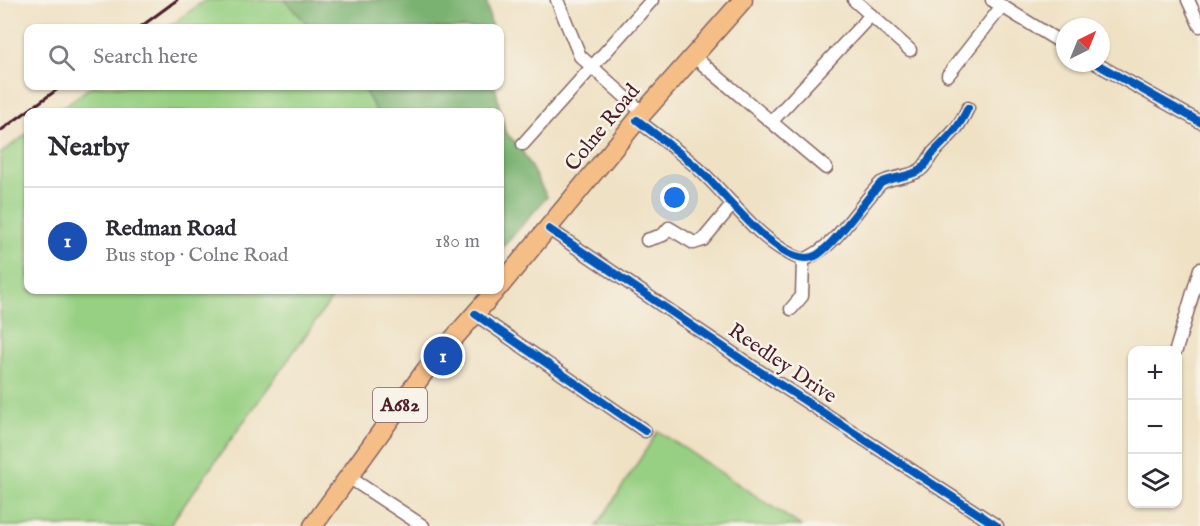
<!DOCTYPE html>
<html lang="en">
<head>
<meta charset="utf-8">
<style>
  :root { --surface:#fff; --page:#f2f2f3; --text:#2b2b33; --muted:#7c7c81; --line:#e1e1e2; --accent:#2563eb }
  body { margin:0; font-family:"IM FELL English",serif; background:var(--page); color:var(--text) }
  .controls { position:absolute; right:18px; bottom:18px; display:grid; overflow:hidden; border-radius:12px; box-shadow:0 2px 4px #0004 }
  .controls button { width:54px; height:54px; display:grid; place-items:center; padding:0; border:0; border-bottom:2px solid var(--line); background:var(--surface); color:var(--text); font:30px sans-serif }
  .compass { position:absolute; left:1056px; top:18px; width:54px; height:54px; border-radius:50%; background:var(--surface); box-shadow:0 2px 4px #0004; rotate:43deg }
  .you { position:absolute; left:675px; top:198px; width:21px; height:21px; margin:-15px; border:4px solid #fff; border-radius:50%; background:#1a73e8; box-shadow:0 0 0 9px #1a73e833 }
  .badge { display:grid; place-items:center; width:39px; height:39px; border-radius:50%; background:var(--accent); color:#fff; font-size:20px; font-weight:700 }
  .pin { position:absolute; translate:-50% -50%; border:3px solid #fff; box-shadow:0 2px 6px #0006 }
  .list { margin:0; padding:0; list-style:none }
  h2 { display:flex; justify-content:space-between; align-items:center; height:78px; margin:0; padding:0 24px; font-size:26px }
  h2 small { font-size:20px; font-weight:400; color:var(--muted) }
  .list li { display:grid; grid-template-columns:39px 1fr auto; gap:18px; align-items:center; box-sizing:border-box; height:108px; padding:0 24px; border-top:2px solid var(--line) }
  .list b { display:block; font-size:22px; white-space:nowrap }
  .list p { margin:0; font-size:20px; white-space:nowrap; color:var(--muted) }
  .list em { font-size:20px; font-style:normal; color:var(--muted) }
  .icon { flex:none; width:33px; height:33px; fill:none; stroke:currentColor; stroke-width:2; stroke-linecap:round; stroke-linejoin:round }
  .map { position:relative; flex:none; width:1200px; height:526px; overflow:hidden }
  .search { position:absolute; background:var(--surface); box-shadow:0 2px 4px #0004; left:24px; top:24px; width:480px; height:66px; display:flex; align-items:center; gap:15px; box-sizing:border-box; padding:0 21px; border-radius:12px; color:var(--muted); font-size:22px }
  .panel { position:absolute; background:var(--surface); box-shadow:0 2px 4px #0004; left:24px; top:108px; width:480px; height:186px; border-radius:12px }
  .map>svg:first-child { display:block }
  .green { fill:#98d083; stroke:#717857; stroke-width:1.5 }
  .forest { fill:#7ab271; stroke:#62684e; stroke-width:1.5 }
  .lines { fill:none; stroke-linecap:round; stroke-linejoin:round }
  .minor-casing { stroke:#846361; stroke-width:15 }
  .highway-casing { stroke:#846361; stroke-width:21 }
  .minor { stroke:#fff; stroke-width:12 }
  .highway { stroke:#f6be87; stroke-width:18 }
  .rail { stroke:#4a1f2b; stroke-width:3 }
  .cycleway-casing { stroke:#f7f3e8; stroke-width:11 }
  .cycleway { stroke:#0057b8; stroke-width:8 }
  .labels { text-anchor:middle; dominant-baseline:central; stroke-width:5; stroke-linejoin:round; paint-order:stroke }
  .shield { fill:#f7f3e8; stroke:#7e5f64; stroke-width:1.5 }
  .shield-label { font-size:20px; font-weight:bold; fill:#4a1f2b }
  .street-label { font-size:21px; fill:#4a1f2b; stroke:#f7f3e8 }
</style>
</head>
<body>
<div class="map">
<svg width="1200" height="526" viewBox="0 0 1200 526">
  <rect width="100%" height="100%" fill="#f7f3e8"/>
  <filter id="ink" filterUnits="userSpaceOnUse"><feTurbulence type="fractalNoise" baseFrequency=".0167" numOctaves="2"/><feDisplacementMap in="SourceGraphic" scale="12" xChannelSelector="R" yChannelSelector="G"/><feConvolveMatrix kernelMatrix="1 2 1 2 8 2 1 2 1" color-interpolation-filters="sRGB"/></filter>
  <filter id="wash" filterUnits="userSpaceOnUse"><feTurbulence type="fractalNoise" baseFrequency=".008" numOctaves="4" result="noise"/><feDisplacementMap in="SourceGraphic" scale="24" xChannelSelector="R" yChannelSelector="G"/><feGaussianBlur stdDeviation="1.35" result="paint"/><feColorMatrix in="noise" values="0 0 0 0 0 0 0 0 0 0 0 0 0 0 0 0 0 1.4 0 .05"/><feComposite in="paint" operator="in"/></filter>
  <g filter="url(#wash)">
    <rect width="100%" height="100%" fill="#efe1c4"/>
    <g class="green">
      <polygon points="205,0 285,0 311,28 167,28"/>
      <polygon points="92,86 362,86 377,112 56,112"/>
      <polygon points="28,133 28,290 338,290 169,526 0,526 0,154"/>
      <polygon points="658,431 801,526 597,526"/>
    </g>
    <g class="forest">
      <polygon points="285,0 486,0 492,28 311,28"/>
      <polygon points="362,86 495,86 505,132 520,147 547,197 501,249 500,112 377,112"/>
    </g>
  </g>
  <g filter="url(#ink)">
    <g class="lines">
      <g class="minor-casing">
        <g id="minor">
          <polyline points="557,0 580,56 643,113"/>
          <polyline points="854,0 910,50"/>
          <polyline points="992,0 1065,45"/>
          <polyline points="1188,0 1200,26"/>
          <polyline points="693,56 826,168"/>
          <polyline points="1095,63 1200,122"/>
          <polyline points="948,75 1002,6"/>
          <path d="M 637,120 C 660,138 685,155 706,176 C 736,205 762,245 803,260"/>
          <polyline points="772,121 871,15"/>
          <polyline points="523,144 652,0"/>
          <polyline points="549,229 750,365 997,526"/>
          <polyline points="647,240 663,235 669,228 694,243 703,240 733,204"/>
          <path d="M 803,260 C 836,248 857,208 881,183 C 893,176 908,178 920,170 C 927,165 929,157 934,152 C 951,134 957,131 968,108"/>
          <polyline points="791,309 802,296 803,260"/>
          <polyline points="475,314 645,431"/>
          <polyline points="1176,350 1200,269"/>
          <polyline points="347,476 423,526"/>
        </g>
      </g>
      <g class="highway-casing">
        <g id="highway">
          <polyline points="500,286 643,113 743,0"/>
          <polyline points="313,526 425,371 496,290"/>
        </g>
      </g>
      <use href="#minor" class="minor"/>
      <use href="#highway" class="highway"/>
      <g class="rail">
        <polyline points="139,28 177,0"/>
        <polyline points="0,131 62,86"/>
      </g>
      <g class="cycleway-casing">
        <g id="cycleway">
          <polyline points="1095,63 1200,122"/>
          <path d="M 637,120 C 660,138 684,155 705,175 C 726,195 785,274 817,255 C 836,243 864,201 881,183 C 893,176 908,178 920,170 C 927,165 929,157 934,152 C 951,134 957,131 968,108"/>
          <polyline points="549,229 750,365 997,526"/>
          <polyline points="475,314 645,431"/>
        </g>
      </g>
      <use href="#cycleway" class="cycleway"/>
    </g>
  </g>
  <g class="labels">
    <rect class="shield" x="373" y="388" width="54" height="34" rx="4.5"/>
    <g class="shield-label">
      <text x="400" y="405">A682</text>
    </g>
    <g class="street-label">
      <text transform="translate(603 128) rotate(-51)">Colne Road</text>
      <text transform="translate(782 364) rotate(34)">Reedley Drive</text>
    </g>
  </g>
</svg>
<div class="controls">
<button>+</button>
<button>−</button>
<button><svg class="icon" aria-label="layers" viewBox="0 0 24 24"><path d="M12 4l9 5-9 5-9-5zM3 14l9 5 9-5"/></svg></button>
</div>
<svg class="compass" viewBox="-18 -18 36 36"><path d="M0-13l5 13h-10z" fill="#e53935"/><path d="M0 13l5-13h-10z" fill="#7c7c81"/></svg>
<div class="you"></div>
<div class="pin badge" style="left:443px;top:356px;background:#1a4fb4">1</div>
<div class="search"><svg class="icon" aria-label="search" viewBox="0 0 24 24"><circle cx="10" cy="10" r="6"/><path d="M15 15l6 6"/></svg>Search here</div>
<section class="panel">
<h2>Nearby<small></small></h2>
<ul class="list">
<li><span class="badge" style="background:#1a4fb4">1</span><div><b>Redman Road</b><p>Bus stop · Colne Road</p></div><em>180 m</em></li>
</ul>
</section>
</div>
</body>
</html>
